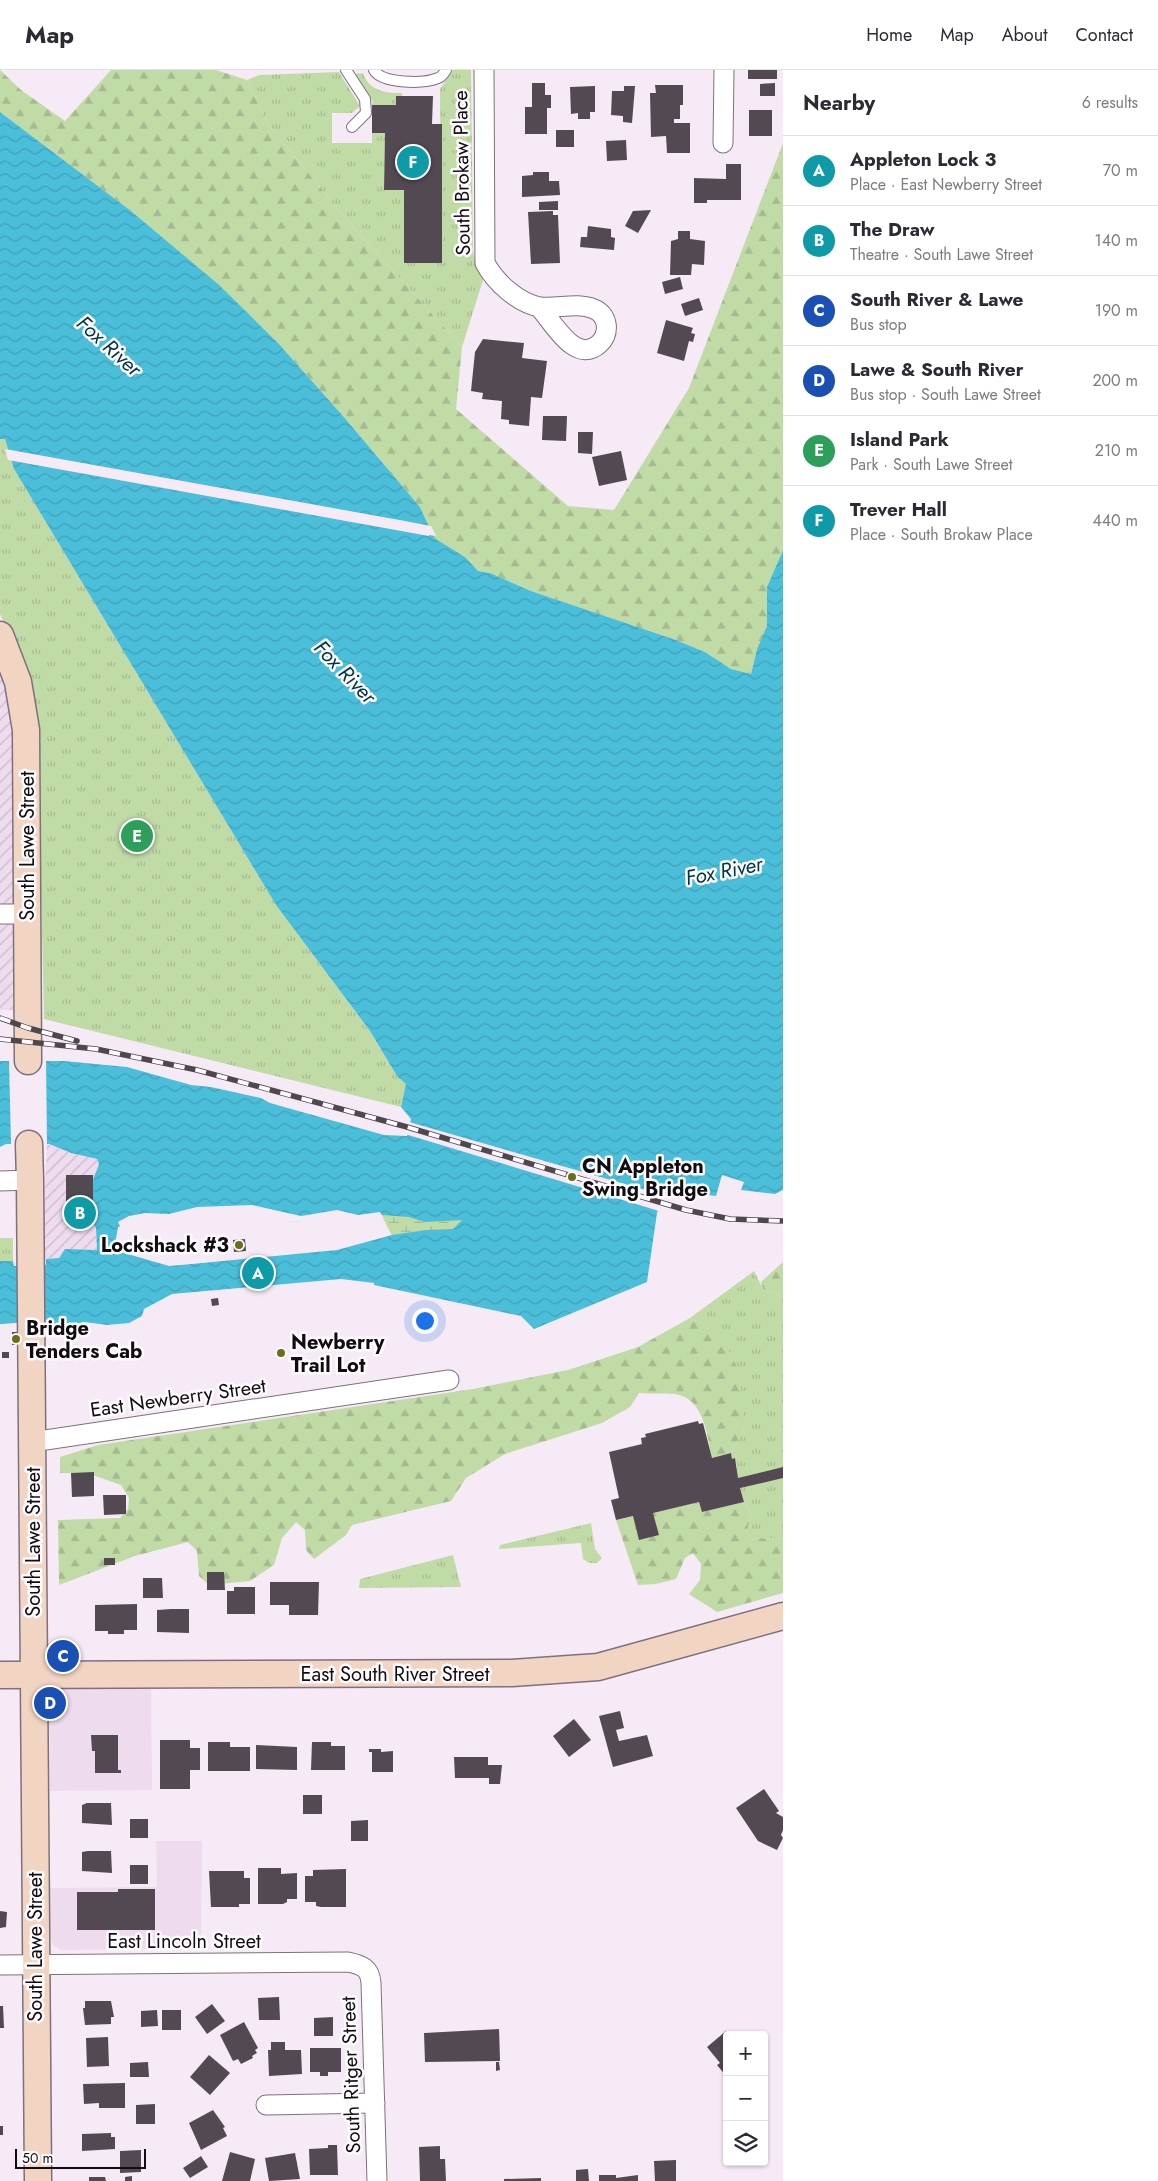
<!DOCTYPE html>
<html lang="en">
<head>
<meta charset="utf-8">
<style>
  :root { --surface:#fff; --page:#f7f7f7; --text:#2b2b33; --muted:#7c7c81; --line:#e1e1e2; --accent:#d93025 }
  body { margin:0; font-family:Jost,sans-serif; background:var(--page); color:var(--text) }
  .controls { position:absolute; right:15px; bottom:15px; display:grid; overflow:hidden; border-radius:5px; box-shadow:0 1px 4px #0004 }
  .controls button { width:45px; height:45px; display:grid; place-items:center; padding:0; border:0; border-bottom:1px solid var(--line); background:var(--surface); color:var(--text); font:25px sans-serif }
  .scale { position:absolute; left:15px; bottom:12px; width:131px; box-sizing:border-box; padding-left:5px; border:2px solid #100c10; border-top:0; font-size:14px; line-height:18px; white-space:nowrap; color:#100c10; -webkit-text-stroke:4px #fefbfe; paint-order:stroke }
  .you { position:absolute; left:424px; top:1250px; width:18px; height:18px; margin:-12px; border:4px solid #fff; border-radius:50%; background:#1a73e8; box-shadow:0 0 0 8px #1a73e833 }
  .badge { display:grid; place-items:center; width:32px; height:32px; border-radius:50%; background:var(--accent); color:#fff; font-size:16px; font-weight:700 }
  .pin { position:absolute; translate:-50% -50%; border:2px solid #fff; box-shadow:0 1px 5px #0006 }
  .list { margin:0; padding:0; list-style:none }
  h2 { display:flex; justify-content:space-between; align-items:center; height:65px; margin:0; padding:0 20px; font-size:21px }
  h2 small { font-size:16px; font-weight:400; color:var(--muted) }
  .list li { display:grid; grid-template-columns:32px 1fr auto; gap:15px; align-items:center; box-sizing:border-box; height:70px; padding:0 20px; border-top:1px solid var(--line) }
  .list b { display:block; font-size:19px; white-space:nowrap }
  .list p { margin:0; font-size:16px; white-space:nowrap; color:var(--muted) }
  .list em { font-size:16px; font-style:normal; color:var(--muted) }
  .icon { flex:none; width:28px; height:28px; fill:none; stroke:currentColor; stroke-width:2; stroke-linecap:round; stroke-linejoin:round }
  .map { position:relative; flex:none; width:783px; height:2111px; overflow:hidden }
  header { display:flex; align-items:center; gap:30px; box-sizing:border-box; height:70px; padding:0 25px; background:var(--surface); border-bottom:1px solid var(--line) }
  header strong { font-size:24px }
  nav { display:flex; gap:28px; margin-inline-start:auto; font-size:18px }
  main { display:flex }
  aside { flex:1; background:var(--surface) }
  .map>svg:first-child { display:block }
  .built { fill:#eedbee }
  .industrial { fill:url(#industrial-furrows) }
  .grass { fill:url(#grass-tufts) }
  .forest { fill:url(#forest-firs) }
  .wetland { fill:url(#wetland-marsh) }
  .water { fill:url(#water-waves); fill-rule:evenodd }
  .pier { fill:#f7eaf7 }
  .building { fill:#534953 }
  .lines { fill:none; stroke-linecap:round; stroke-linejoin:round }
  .lane-casing { stroke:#7d717d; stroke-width:12 }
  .street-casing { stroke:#7d717d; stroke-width:21 }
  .secondary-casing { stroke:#7d717d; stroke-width:29 }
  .lane { stroke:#fff; stroke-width:10 }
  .street { stroke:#fff; stroke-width:19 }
  .secondary { stroke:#f2d4c3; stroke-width:26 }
  .rail-casing { stroke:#4e484e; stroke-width:5.5 }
  .rail { stroke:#fefbfe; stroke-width:4; stroke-dasharray:11; stroke-linecap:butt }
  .poi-dot { fill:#686f17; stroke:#fefbfe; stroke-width:2 }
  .labels { text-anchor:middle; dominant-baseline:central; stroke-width:5; stroke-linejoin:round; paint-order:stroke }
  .street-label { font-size:20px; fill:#100c10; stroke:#fefbfe }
  .poi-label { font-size:20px; font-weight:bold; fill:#100c10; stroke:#fefbfe; text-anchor:start }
  .water-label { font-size:21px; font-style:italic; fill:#003540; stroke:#fefbfe }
</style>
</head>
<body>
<header>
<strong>Map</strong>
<nav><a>Home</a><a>Map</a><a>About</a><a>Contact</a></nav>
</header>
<main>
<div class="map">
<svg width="783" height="2111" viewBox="0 0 783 2111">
  <defs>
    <pattern id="industrial-furrows" width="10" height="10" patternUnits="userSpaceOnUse" patternTransform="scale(1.25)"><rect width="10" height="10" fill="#eedbee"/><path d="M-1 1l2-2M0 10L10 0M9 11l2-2" fill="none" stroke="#cbbbcb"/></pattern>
    <pattern id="grass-tufts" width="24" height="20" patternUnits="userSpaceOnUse" patternTransform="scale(1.25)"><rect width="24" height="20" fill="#c1dba7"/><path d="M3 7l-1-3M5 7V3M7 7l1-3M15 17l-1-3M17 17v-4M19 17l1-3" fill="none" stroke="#a5bb8f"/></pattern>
    <pattern id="forest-firs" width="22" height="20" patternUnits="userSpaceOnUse" patternTransform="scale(1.25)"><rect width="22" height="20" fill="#c1dba7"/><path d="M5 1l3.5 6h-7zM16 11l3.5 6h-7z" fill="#a5bb8f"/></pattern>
    <pattern id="wetland-marsh" width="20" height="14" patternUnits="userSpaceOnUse" patternTransform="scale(1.25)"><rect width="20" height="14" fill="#c1dba7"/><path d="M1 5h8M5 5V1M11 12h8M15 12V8" fill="none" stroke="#a5bb8f"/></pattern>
    <pattern id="water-waves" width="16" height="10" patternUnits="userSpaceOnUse" patternTransform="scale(1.25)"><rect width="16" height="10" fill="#4bbed9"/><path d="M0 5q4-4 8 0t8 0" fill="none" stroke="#40a2b9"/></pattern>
  </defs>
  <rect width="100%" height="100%" fill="#f7eaf7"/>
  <g class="built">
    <polygon points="64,1617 151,1617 152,1720 50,1721 49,1628 54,1622"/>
    <polygon points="156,1771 202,1771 201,1879 68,1880 61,1880 53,1875 50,1868 50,1818 157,1817"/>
  </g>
  <g class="industrial">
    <polygon points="0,601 6,616 13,659 16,940 0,940"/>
    <polygon points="47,1074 71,1083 97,1089 99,1094 93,1110 97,1180 81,1179 59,1188 42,1189"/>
  </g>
  <g class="grass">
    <polygon points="453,0 471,0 473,177 474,187 484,207 462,277 354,158 270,57 247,10 259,5 339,2 360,36 352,43 332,43 332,73 372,73 372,63 385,63 384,120 404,120 404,193 441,193 440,19"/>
    <path d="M 363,3 C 369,21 385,23 402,23 L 402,26 L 396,26 L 396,35 L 372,35 L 373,32 L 355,4 Z"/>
    <polygon points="0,369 5,369 14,399 276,835 370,961 397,1006 407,1014 401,1037 44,949 37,643 24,596 0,544"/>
    <rect x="0" y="1168" width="13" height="23"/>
    <polygon points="754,1201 763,1219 783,1227 783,1469 753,1468 747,1463 751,1443 744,1432 735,1398 737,1397 735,1389 732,1389 731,1383 745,1357 702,1253 690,1248"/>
    <polygon points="591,1453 595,1479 602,1488 597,1493 589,1493 583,1489 581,1473 499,1479 500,1475"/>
    <polygon points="453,1485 461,1517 359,1518 360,1509"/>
  </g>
  <g class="forest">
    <polygon points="0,0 21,20 65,51 111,0 216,0 247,10 270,57 354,158 462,277 456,339 568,436 614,440 689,318 783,73 783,480 767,517 768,556 757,579 751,604 731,599 705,582 676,570 531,521 490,503 478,501 465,487 434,469 420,437 343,346 278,273 218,215 131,141 0,42"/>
    <polygon points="783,1192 783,1227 763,1219 761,1212"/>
    <path d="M 690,1248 L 702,1253 L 722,1267 L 739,1301 L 745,1357 L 731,1383 L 712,1388 C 707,1365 704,1328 675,1324 C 664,1323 651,1324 639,1323 L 630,1337 L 602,1353 L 505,1384 L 466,1408 L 451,1431 L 352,1455 L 346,1465 L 314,1489 L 306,1480 L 305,1460 L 296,1452 L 282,1468 L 274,1495 L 250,1511 L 209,1515 L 199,1506 L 197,1481 L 188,1472 L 135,1486 L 59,1515 L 58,1450 L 120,1448 L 128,1439 L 129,1428 L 121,1415 L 87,1403 L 60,1403 L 60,1387 L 98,1375 L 473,1319 L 568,1300 L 638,1277 Z"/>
    <polygon points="699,1432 702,1442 744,1432 751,1443 747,1463 753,1468 783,1469 783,1523 717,1542 689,1524 700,1510 701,1494 693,1483 685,1488 676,1509 656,1514 638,1515 616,1450"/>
  </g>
  <polygon class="wetland" points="380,1142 441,1146 483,1154 394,1170"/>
  <path class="water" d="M 0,42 L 131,141 L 219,215 L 278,273 L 343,346 L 420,437 L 434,468 L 465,487 L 478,501 L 490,503 L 531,521 L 676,570 L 705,582 L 731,599 L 751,604 L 757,579 L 767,556 L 767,517 L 783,480 L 783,1120 L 775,1124 L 741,1120 L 744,1112 L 722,1105 L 716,1126 L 681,1122 L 663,1125 L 657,1143 L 647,1212 L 534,1259 L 521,1246 L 374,1215 L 374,1213 L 341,1209 L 172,1224 L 144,1239 L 142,1246 L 129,1253 L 107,1255 L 85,1252 L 65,1256 L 47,1256 L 46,1253 L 15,1253 L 15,1256 L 0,1259 L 0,1191 L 13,1191 L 14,1196 L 46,1195 L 46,1189 L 59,1188 L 65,1179 L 97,1180 L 96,1158 L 91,1150 L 93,1110 L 99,1094 L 97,1089 L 71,1083 L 49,1074 L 6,1074 L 0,1077 L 0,991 L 64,991 L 127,997 L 191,1015 L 211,1017 L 261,1028 L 270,1033 L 384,1065 L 407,1066 L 411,1049 L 401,1037 L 406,1014 L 397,1006 L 370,961 L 276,835 L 14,399 L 5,369 L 0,369 ZM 272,1143 L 292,1152 L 320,1149 L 336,1143 L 351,1149 L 382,1145 L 409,1147 L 425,1152 L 462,1150 L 453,1159 L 426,1160 L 392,1165 L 337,1180 L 192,1194 L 169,1196 L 114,1180 L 118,1157 L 141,1148 Z"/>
  <g class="pier">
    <polygon points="5,379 405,451 431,456 436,466 429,465 429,466 19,392 8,390"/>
    <polygon points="9,991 46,991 47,1074 11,1074"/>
    <polygon points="409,1052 663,1125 659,1141 405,1064"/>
    <polygon points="252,1135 301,1146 337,1140 358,1145 380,1142 383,1147 351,1151 336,1146 324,1150 292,1152 271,1145 220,1145 178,1152 141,1150 121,1158 118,1152 129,1146 145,1143 169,1144 197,1137"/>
    <polygon points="15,1253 15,1258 0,1261 0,1254"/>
  </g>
  <g class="building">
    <rect x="748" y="0" width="29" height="9"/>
    <polygon points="532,13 545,13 545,25 551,25 551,38 547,38 547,64 525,64 525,37 532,37"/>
    <polygon points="775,13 775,26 760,26 760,14"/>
    <polygon points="655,15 683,15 683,35 680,35 680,49 674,49 674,53 690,53 690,83 667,83 666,66 651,67 650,23 656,23"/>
    <polygon points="595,16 595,42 590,42 590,49 578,49 578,43 571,44 570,17"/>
    <polygon points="624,16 635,16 632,53 623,52 623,46 611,45 612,21 624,21"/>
    <polygon points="396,26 433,26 432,54 442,54 442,193 404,193 404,120 384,120 385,63 372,63 372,35 396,35"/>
    <rect x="749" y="40" width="23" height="26"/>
    <rect x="556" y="60" width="18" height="17"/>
    <polygon points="626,70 627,90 607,91 606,71"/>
    <polygon points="726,94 741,94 741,130 707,130 707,133 694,133 694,108 726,109"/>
    <polygon points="533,102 549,102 549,111 559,111 560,125 522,127 522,106 533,105"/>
    <polygon points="558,131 558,140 539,140 539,132"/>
    <polygon points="651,140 638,163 625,156 633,141"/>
    <polygon points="553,141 553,145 558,145 560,193 531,194 528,142"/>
    <polygon points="588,156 611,159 611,167 615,168 614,180 580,177 581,167 587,167"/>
    <polygon points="678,161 690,161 690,169 705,171 704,195 692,194 691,205 670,205 671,171 678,169"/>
    <polygon points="680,207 683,219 665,224 662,212"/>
    <polygon points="699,228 703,240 685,246 681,234"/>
    <polygon points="666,250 693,258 691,263 695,264 693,272 689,271 684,291 657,283"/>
    <polygon points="483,269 524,273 522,288 547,291 542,328 531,327 529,356 509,354 509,350 501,349 502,331 482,329 483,323 471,321 475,282"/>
    <polygon points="543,346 567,346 566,371 542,370"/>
    <polygon points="578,362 593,362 592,384 578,383"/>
    <polygon points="621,381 627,410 599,416 592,387"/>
    <polygon points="66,1105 93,1105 93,1150 85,1150 85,1154 76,1154 76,1150 66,1150"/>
    <polygon points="245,1169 246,1181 234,1182 233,1170"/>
    <polygon points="218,1228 219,1235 212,1236 211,1229"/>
    <rect x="12" y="1262" width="9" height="13"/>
    <rect x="2" y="1282" width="7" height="6"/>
    <polygon points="698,1351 699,1354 703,1353 712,1388 731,1383 732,1389 735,1388 738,1408 783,1397 783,1408 740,1418 744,1432 702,1442 699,1432 653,1443 659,1465 639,1470 633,1446 616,1450 611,1430 619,1428 609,1382 642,1374 641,1368 646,1367 645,1364"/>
    <polygon points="94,1402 94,1426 72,1427 71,1403"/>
    <polygon points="103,1425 126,1425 126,1444 104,1445"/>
    <rect x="104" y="1488" width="11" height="7"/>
    <polygon points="207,1502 224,1502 225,1520 207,1520"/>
    <polygon points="143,1508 162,1508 163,1528 143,1528"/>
    <polygon points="270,1512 319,1512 318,1545 289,1545 289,1535 270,1535"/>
    <polygon points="234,1517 255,1517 255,1544 227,1544 227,1521 234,1521"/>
    <polygon points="137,1534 137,1560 124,1560 124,1564 108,1564 108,1561 95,1561 95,1535"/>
    <polygon points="171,1539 189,1539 189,1563 157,1562 157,1540"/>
    <polygon points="620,1641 624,1658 616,1660 619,1671 647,1665 653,1686 613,1697 599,1646"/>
    <polygon points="574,1649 591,1670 569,1687 553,1666"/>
    <polygon points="91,1665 118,1665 118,1700 121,1700 121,1703 95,1703 95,1681 92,1681"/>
    <polygon points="160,1670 190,1670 190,1678 200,1678 200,1700 190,1700 190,1719 160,1719"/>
    <polygon points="208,1672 230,1672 230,1677 250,1677 250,1701 208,1701"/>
    <polygon points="312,1672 331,1672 331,1676 345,1676 345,1700 311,1700"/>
    <polygon points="256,1675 297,1677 297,1700 256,1699"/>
    <polygon points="369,1679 381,1679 381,1682 393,1681 393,1702 372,1702 372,1682 369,1682"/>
    <polygon points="454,1687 488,1687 488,1695 502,1695 500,1714 489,1714 489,1708 455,1708"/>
    <polygon points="764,1719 779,1741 776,1743 783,1747 783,1760 781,1765 783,1768 777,1780 758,1771 736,1738"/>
    <rect x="303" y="1725" width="19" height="19"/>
    <polygon points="87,1733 111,1733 112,1755 82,1753 82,1735"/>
    <rect x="130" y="1749" width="18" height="19"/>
    <polygon points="368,1750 368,1771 351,1771 351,1751"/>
    <polygon points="88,1781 111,1781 112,1803 82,1801 82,1782"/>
    <rect x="130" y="1795" width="18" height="19"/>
    <polygon points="258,1798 281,1798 281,1804 297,1803 297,1829 287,1829 287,1832 283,1834 258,1834"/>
    <polygon points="346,1799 346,1837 321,1837 316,1836 316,1832 305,1832 305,1806 313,1806 313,1800"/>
    <polygon points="209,1801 244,1801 244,1808 250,1808 250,1834 239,1834 239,1837 211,1837"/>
    <polygon points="118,1819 155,1819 155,1860 77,1860 77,1822 118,1822"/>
    <polygon points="0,1841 7,1842 6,1857 0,1858"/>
    <polygon points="279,1927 280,1950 259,1950 258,1928"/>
    <polygon points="85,1931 111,1931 114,1947 111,1947 111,1954 85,1955 83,1938 85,1938"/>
    <polygon points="212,1934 225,1951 207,1964 195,1947"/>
    <polygon points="0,1936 3,1936 4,1958 0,1958"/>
    <polygon points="157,1940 158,1956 141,1957 141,1941"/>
    <rect x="162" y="1940" width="19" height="20"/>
    <polygon points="333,1947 333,1966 314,1966 314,1948"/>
    <polygon points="244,1952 258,1978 255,1980 257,1983 252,1986 253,1988 241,1994 238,1989 233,1991 220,1965"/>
    <polygon points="499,1959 500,1991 425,1992 424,1963"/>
    <polygon points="726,1961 729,1965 727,1965 727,2007 717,1995 720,1993 707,1977"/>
    <polygon points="108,1967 109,1996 87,1997 86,1968"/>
    <polygon points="271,1972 285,1972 285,1980 301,1980 302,2004 269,2006 268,1980 271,1980"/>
    <polygon points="310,1978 341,1978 341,2002 328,2002 328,2006 320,2006 320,2002 310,2002"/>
    <polygon points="209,1985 230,2003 210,2025 190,2007"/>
    <polygon points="148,1992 149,2007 130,2007 130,1993"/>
    <polygon points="496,1992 499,1992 500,2000 496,2001"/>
    <polygon points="125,2013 125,2038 99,2038 99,2033 84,2034 83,2014"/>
    <polygon points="155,2034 155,2054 136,2054 136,2035"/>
    <polygon points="213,2040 225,2057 223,2058 227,2066 201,2080 189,2053"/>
    <rect x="0" y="2056" width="3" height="9"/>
    <polygon points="111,2063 111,2067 115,2067 115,2079 82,2081 82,2064"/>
    <polygon points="328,2075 337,2075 338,2105 310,2105 309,2079 328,2078"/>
    <polygon points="440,2076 440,2089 445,2089 446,2111 420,2111 419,2077"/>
    <polygon points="141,2080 141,2102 120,2103 120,2081"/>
    <polygon points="230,2082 255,2089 250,2111 222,2111"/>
    <polygon points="295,2083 300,2109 269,2111 265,2088"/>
    <polygon points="201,2086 208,2097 190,2108 183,2098"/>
    <polygon points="676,2090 676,2111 655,2111 654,2091"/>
    <polygon points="588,2099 589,2111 576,2111 576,2100"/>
    <polygon points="599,2105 616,2105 616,2108 638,2105 638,2111 599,2111"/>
    <polygon points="132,2106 132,2111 125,2111 125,2107"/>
    <polygon points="89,2107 105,2107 106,2111 89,2111"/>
    <polygon points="541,2108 541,2111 504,2111 504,2109"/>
  </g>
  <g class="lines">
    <g class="lane-casing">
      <g id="lane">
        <polyline points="346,0 365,29 366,43 352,57"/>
        <path d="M 374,0 C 382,14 424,14 438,8 C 442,7 444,3 446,0"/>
      </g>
    </g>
    <g class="street-casing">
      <g id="street">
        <path d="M 484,0 L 485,193 C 495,212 518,233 540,237 C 558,239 577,232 594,239 C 609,245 610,264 599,274 C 575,295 553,252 539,237"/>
        <polyline points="723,73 724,0"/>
        <polyline points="0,844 27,844"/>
        <polyline points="0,1111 30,1110"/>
        <polyline points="32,1372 449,1310"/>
        <path d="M 0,1895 L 348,1892 C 362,1895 370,1898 371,1913 L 377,2111"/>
        <polyline points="266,2035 375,2033"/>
      </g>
    </g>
    <g class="secondary-casing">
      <g id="secondary">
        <polyline points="0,565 18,612 26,660 28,991"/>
        <polyline points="29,1074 30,1110 38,2111"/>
        <polyline points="0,1605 512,1603 598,1597 783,1546"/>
      </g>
    </g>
    <use href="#lane" class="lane"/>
    <use href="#street" class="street"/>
    <use href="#secondary" class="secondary"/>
    <g class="rail-casing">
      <g id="rail">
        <polyline points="0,948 28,958 77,971"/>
        <polyline points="0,969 96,979 197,1000 407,1057 686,1140 730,1149 783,1151"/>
      </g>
    </g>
    <use href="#rail" class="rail"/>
  </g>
  <g class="poi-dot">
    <circle cx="572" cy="1107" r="5"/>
    <circle cx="239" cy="1175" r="5"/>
    <circle cx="16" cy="1269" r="5"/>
    <circle cx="281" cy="1283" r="5"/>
  </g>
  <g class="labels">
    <g class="street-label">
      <text transform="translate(462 103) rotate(-91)">South Brokaw Place</text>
      <text transform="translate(27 776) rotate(-90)">South Lawe Street</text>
      <text transform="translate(178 1328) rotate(-8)">East Newberry Street</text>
      <text transform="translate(33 1472) rotate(-90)">South Lawe Street</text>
      <text x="395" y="1604">East South River Street</text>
      <text x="184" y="1871">East Lincoln Street</text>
      <text transform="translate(35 1877) rotate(-90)">South Lawe Street</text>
      <text transform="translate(351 2005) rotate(-92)">South Ritger Street</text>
    </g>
    <g class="poi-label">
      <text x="582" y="1096">CN Appleton<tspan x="582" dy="23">Swing Bridge</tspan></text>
      <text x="229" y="1175" text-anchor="end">Lockshack #3</text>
      <text x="26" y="1258">Bridge<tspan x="26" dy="23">Tenders Cab</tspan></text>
      <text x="291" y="1272">Newberry<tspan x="291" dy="23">Trail Lot</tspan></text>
    </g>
    <g class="water-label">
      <text transform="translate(109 276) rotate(42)">Fox River</text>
      <text transform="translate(345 602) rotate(46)">Fox River</text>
      <text transform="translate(724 801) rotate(-11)">Fox River</text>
    </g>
  </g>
</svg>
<div class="controls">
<button>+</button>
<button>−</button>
<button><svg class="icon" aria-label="layers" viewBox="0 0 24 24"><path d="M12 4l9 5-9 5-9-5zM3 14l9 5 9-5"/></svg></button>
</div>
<div class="scale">50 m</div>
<div class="you"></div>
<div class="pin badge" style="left:258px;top:1203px;background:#0f9aa8">A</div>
<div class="pin badge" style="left:80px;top:1143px;background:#0f9aa8">B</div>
<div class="pin badge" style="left:63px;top:1586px;background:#1a4fb4">C</div>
<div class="pin badge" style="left:50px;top:1633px;background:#1a4fb4">D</div>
<div class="pin badge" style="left:137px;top:766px;background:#2e9e5b">E</div>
<div class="pin badge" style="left:413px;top:92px;background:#0f9aa8">F</div>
</div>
<aside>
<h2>Nearby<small>6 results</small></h2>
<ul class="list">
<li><span class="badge" style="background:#0f9aa8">A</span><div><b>Appleton Lock 3</b><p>Place · East Newberry Street</p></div><em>70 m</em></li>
<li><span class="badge" style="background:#0f9aa8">B</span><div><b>The Draw</b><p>Theatre · South Lawe Street</p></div><em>140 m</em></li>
<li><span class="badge" style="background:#1a4fb4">C</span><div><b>South River &amp; Lawe</b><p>Bus stop</p></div><em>190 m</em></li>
<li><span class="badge" style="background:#1a4fb4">D</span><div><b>Lawe &amp; South River</b><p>Bus stop · South Lawe Street</p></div><em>200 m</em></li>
<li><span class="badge" style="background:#2e9e5b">E</span><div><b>Island Park</b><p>Park · South Lawe Street</p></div><em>210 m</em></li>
<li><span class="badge" style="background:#0f9aa8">F</span><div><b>Trever Hall</b><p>Place · South Brokaw Place</p></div><em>440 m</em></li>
</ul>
</aside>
</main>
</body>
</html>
